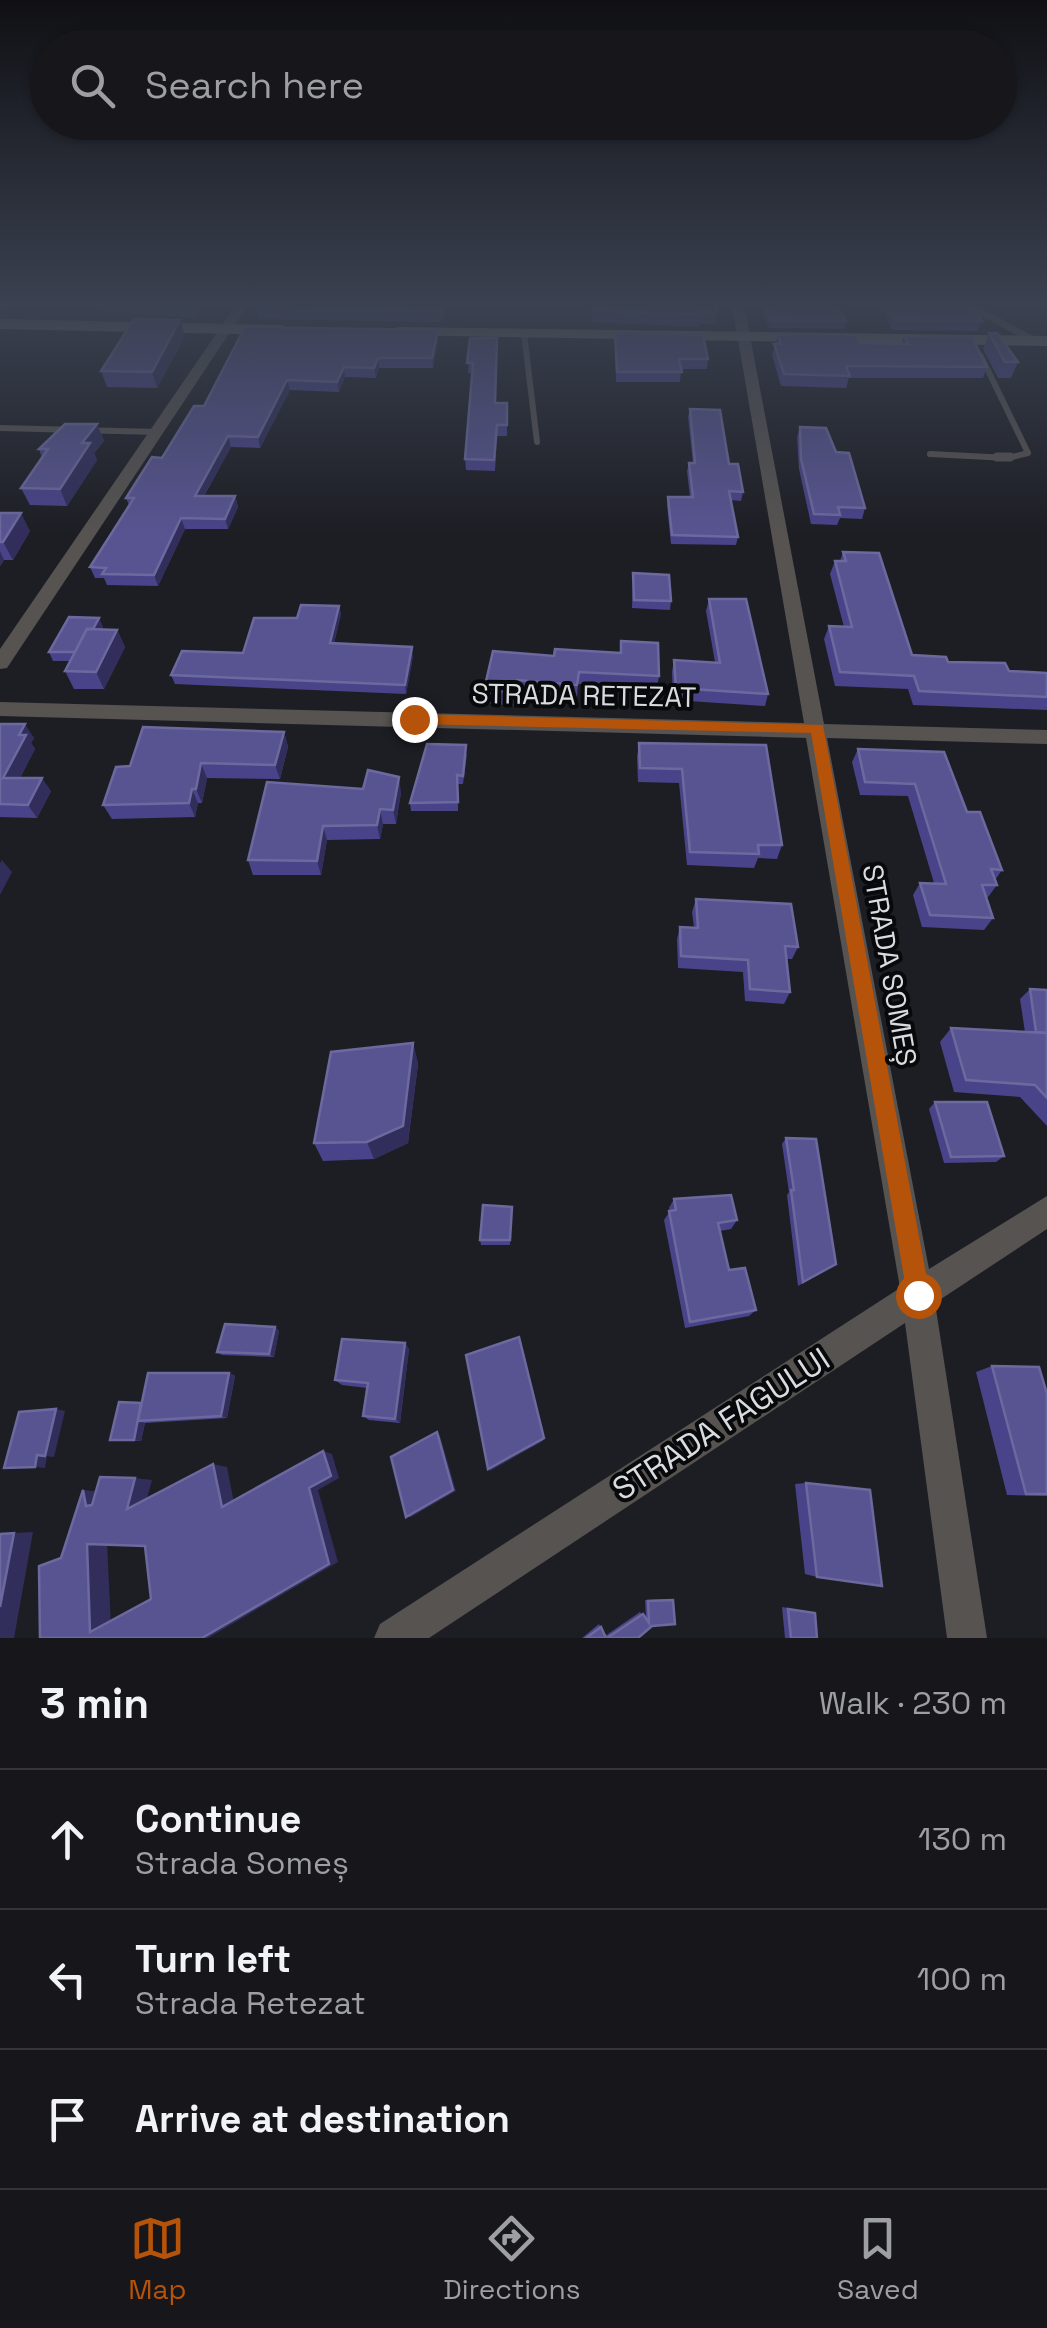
<!DOCTYPE html>
<html lang="en">
<head>
<meta charset="utf-8">
<style>
  :root { --surface:#16161b; --page:#232328; --text:#f1f3f6; --muted:#9e9fa3; --line:#35353a; --accent:#b45309 }
  body { margin:0; font-family:"Space Grotesk",sans-serif; background:var(--page); color:var(--text) }
  .stop { position:absolute; width:30px; height:30px; margin:-22px; border:8px solid #b45309; border-radius:50%; background:#fff }
  .stop.end { background:#b45309; border-color:#fff; box-shadow:0 2px 10px #0008 }
  .list { margin:0; padding:0; list-style:none }
  h2 { display:flex; justify-content:space-between; align-items:center; height:130px; margin:0; padding:0 40px; font-size:42px }
  h2 small { font-size:32px; font-weight:400; color:var(--muted) }
  .list li { display:grid; grid-template-columns:65px 1fr auto; gap:30px; align-items:center; box-sizing:border-box; height:140px; padding:0 40px; border-top:2px solid var(--line) }
  .list b { display:block; font-size:38px; white-space:nowrap }
  .list p { margin:0; font-size:32px; white-space:nowrap; color:var(--muted) }
  .list em { font-size:32px; font-style:normal; color:var(--muted) }
  .icon { flex:none; width:55px; height:55px; fill:none; stroke:currentColor; stroke-width:2; stroke-linecap:round; stroke-linejoin:round }
  .map { position:relative; flex:none; width:1047px; height:1638px; overflow:hidden }
  .search { position:absolute; background:var(--surface); box-shadow:0 2px 8px #0004; left:30px; right:30px; top:30px; height:110px; display:flex; align-items:center; gap:25px; box-sizing:border-box; padding:0 35px; border-radius:55px; color:var(--muted); font-size:38px }
  .sheet { height:550px; background:var(--surface) }
  nav { display:flex; justify-content:space-around; align-items:center; box-sizing:border-box; height:140px; border-top:2px solid var(--line); background:var(--surface); font-size:28px; color:var(--muted) }
  nav a { display:grid; justify-items:center; gap:5px }
  nav .on { color:var(--accent) }
  .map>svg:first-child { display:block }
  .lines { fill:none; stroke-linecap:round; stroke-linejoin:round }
  .lane-far1 { stroke:#565351; stroke-width:6 }
  .lane { stroke:#565351; stroke-width:9 }
  .street { fill:#565351; fill-rule:evenodd }
  .secondary { fill:#76706d; fill-rule:evenodd }
  .wall { fill:#494389 }
  .shaded-wall { fill:#312e5c }
  .building { fill:#585492; stroke:#6c699e; stroke-width:2.5; fill-rule:evenodd }
  .route { fill:#b45309 }
  .labels { text-anchor:middle; dominant-baseline:central; stroke-width:8; stroke-linejoin:round; paint-order:stroke }
  .street-label { font-size:28px; fill:#d9dbdf; stroke:#08090b }
  .near-street-label { font-size:32px; fill:#d9dbdf; stroke:#08090b }
</style>
</head>
<body>
<div class="map">
<svg width="1047" height="1638" viewBox="0 0 1047 1638">
  <rect width="100%" height="100%" fill="#1d1e24"/>
  <g class="lines">
    <g class="lane-far1">
      <polyline points="524,333 537,442"/>
      <polyline points="0,428 157,432"/>
      <polyline points="930,454 1008,458 1028,453 981,356"/>
    </g>
    <polyline class="lane" points="997,457 1010,457"/>
    <g class="street">
      <polygon points="236,305 248,305 7,668 0,669 0,649"/>
      <polygon points="732,305 744,305 824,724 1047,730 1047,744 827,738 929,1269 1047,1196 1047,1229 935,1303 987,1638 947,1638 905,1323 429,1638 374,1638 380,1624 900,1288 806,738 0,716 0,702 804,723"/>
      <polygon points="962,305 976,305 1042,341 1032,344"/>
    </g>
    <g class="secondary">
      <polygon points="0,319 282,325 290,330 282,335 0,329"/>
      <polygon points="398,327 1047,336 1047,346 392,335 392,329"/>
    </g>
  </g>
  <g class="wall">
    <polygon points="92,305 206,305 197,318 94,310"/>
    <polygon points="593,305 717,312 715,324 699,324 699,327 592,322"/>
    <polygon points="763,305 839,305 838,306 846,321 844,329 769,328 762,309"/>
    <polygon points="880,305 971,305 982,321 978,331 892,330"/>
    <polygon points="256,309 445,309 442,322 258,319"/>
    <polygon points="180,320 185,336 157,388 107,387 101,371"/>
    <polygon points="438,330 438,340 433,368 379,368 376,378 345,377 339,392 290,390 260,448 231,447 204,496 235,496 238,507 228,529 185,529 158,586 107,585 104,578 95,578 90,567 129,505 126,498 204,406"/>
    <polygon points="615,333 708,359 707,369 681,369 680,382 616,382"/>
    <polygon points="989,333 1018,362 1011,378 998,378 983,349"/>
    <polygon points="778,334 859,343 901,344 904,336 987,367 983,378 849,378 846,388 781,386 772,355"/>
    <polygon points="470,338 496,403 507,403 507,436 497,436 495,471 466,470 465,459 472,373 468,373"/>
    <polygon points="690,409 729,464 743,492 741,501 731,500 738,537 736,545 671,544 667,505 668,497 690,497 687,471 689,463 693,463 688,417"/>
    <polygon points="97,424 104,441 94,453 97,460 67,506 30,505 21,488 42,458 39,449"/>
    <polygon points="800,427 836,452 865,508 862,519 840,518 837,525 811,524 799,469 797,437"/>
    <polygon points="0,513 30,531 13,560 4,560 0,566"/>
    <polygon points="843,552 912,655 1009,671 1047,673 1047,710 913,705 908,689 835,686 824,639 829,626 844,627 830,574 835,561 840,561"/>
    <polygon points="633,573 671,601 670,610 632,608"/>
    <polygon points="709,599 768,694 765,706 673,700 672,672 674,660 715,662 706,611"/>
    <polygon points="339,606 341,614 334,643 413,656 406,694 175,684 171,675 243,653 297,618"/>
    <polygon points="103,627 102,629 117,630 125,647 104,689 74,689 65,671 70,661 53,661 49,652"/>
    <polygon points="621,641 659,676 657,688 578,684 577,697 517,692 515,706 485,703 484,690 554,656 620,653"/>
    <polygon points="0,724 34,738 31,743 35,749 20,778 51,791 37,818 0,817"/>
    <polygon points="284,732 288,747 280,779 207,778 202,803 198,803 195,817 112,819 103,805 130,766"/>
    <polygon points="639,743 766,745 782,845 777,859 758,858 754,868 687,865 679,783 638,782 637,757"/>
    <polygon points="858,749 967,812 1002,870 995,880 997,885 988,897 986,897 993,918 984,930 922,927 913,895 920,883 934,883 908,796 860,795 852,762"/>
    <polygon points="467,754 463,784 458,784 458,811 411,811 410,803"/>
    <polygon points="267,782 401,792 396,824 383,824 380,839 327,840 321,875 253,875 248,860"/>
    <polygon points="696,899 798,947 792,959 786,959 790,992 784,1004 745,1001 743,972 678,968 677,939 680,927 694,927 692,912"/>
    <polygon points="1030,989 1047,990 1047,1126 1020,1097 954,1092 940,1042 951,1028 1025,1032 1020,999"/>
    <polygon points="413,1043 418,1064 408,1143 374,1159 323,1161 314,1143"/>
    <polygon points="935,1102 1004,1156 996,1162 944,1163 929,1109"/>
    <polygon points="786,1138 830,1268 798,1286 787,1195 789,1192 782,1144"/>
    <polygon points="674,1199 737,1220 731,1229 720,1231 729,1270 756,1310 749,1316 685,1328 664,1220 670,1211 669,1208"/>
    <polygon points="512,1207 510,1245 481,1245 480,1240"/>
    <polygon points="275,1327 279,1331 274,1357 222,1355 217,1352"/>
    <polygon points="405,1343 409,1349 400,1423 369,1420 363,1416 367,1388 342,1385 335,1380"/>
    <polygon points="992,1366 1047,1394 1047,1496 1007,1495 976,1372"/>
    <polygon points="229,1373 235,1376 227,1418 145,1423 141,1441 110,1440 142,1403"/>
    <polygon points="806,1483 817,1577 805,1574 795,1484"/>
    <polygon points="670,1599 673,1600 652,1626 638,1638 582,1638 599,1624 605,1636 640,1612 646,1619 645,1600"/>
    <polygon points="782,1607 815,1613 817,1638 785,1638"/>
  </g>
  <g class="shaded-wall">
    <polygon points="0,305 13,305 0,318"/>
    <polygon points="197,305 206,305 197,318 194,308"/>
    <polygon points="180,320 185,336 157,388 152,372"/>
    <polygon points="438,330 438,340 433,368 432,358"/>
    <polygon points="378,358 379,368 376,378 374,368"/>
    <polygon points="344,367 345,377 339,392 337,382"/>
    <polygon points="287,380 290,390 260,448 258,437"/>
    <polygon points="97,424 104,441 94,453 97,460 67,506 60,489 82,443"/>
    <polygon points="228,436 231,447 198,506 195,496"/>
    <polygon points="235,496 238,507 228,529 225,519"/>
    <polygon points="21,513 30,531 13,560 3,542"/>
    <polygon points="181,518 185,529 158,586 154,575"/>
    <polygon points="0,551 4,560 0,566"/>
    <polygon points="339,606 341,614 332,652 330,643"/>
    <polygon points="99,618 103,627 85,661 81,652"/>
    <polygon points="117,630 125,647 104,689 96,672"/>
    <polygon points="412,647 413,656 406,694 405,685"/>
    <polygon points="25,724 34,738 31,743 35,749 13,791 3,778 19,735"/>
    <polygon points="284,732 288,747 280,779 275,765"/>
    <polygon points="201,763 207,778 202,803 196,789"/>
    <polygon points="399,777 401,792 396,824 393,810"/>
    <polygon points="42,778 51,791 37,818 28,805"/>
    <polygon points="192,789 198,803 195,817 189,803"/>
    <polygon points="380,809 383,824 380,839 377,825"/>
    <polygon points="323,826 327,840 321,875 317,861"/>
    <polygon points="2,860 12,872 0,895 0,863"/>
    <polygon points="413,1043 418,1064 408,1143 374,1159 367,1142"/>
    <polygon points="275,1327 279,1331 274,1357 269,1354"/>
    <polygon points="405,1343 409,1349 400,1423 395,1419"/>
    <polygon points="229,1373 235,1376 227,1418 221,1416"/>
    <polygon points="141,1403 138,1421 145,1423 141,1441 134,1440"/>
    <polygon points="56,1409 65,1411 54,1457 45,1456"/>
    <polygon points="437,1432 440,1436 456,1491 411,1517 406,1517"/>
    <polygon points="544,1438 543,1441 490,1471 488,1469"/>
    <polygon points="323,1451 332,1454 339,1478 318,1490 338,1562 208,1638 202,1638 309,1488"/>
    <polygon points="37,1455 47,1457 45,1468 35,1467"/>
    <polygon points="213,1464 227,1467 235,1508 222,1507"/>
    <polygon points="135,1478 152,1480 144,1509 127,1509"/>
    <polygon points="83,1490 103,1492 106,1506 86,1506"/>
    <polygon points="33,1532 14,1638 0,1638 0,1607 14,1533"/>
    <polygon points="107,1542 111,1627 90,1632 87,1544"/>
  </g>
  <g class="building">
    <polygon points="145,305 197,305 194,308"/>
    <polygon points="258,305 443,305 441,312 256,309"/>
    <polygon points="593,305 716,305 717,312 700,312 700,315 592,311"/>
    <polygon points="765,305 837,305 846,321 771,320"/>
    <polygon points="888,305 971,305 982,321 895,320"/>
    <polygon points="134,319 180,320 152,372 101,371"/>
    <polygon points="245,327 438,330 432,358 378,358 374,368 344,367 337,382 287,380 258,437 228,436 195,496 235,496 225,519 181,518 154,575 102,574 106,568 90,567 134,498 126,498 152,457 162,458 194,406 204,406"/>
    <polygon points="615,333 703,335 708,359 679,359 682,372 617,372"/>
    <polygon points="989,333 997,333 1018,362 1005,362"/>
    <polygon points="778,334 855,335 859,343 908,344 904,336 972,337 987,367 846,366 850,376 784,374 774,344 781,344"/>
    <polygon points="470,338 497,338 495,403 507,403 507,425 497,425 494,460 465,459 473,363 467,363"/>
    <polygon points="690,409 720,410 729,464 738,464 743,492 729,491 738,537 672,535 668,497 693,497 689,463 695,463"/>
    <polygon points="65,424 97,424 82,443 90,443 60,489 21,488 48,449 39,449"/>
    <polygon points="800,427 826,428 836,452 849,453 865,508 838,507 840,515 814,514 801,459"/>
    <polygon points="0,513 21,513 3,542 0,542"/>
    <polygon points="843,552 879,553 912,655 946,657 948,662 1005,663 1009,671 1047,673 1047,697 919,691 914,676 840,672 829,626 852,627 835,561 846,561"/>
    <polygon points="633,573 669,575 671,601 634,600"/>
    <polygon points="709,599 746,599 768,694 676,688 674,660 720,663"/>
    <polygon points="301,605 339,606 330,643 412,647 405,685 171,675 182,651 243,653 254,618 297,618"/>
    <polygon points="69,617 99,618 93,629 87,629 75,652 49,652"/>
    <polygon points="87,629 117,630 96,672 65,671"/>
    <polygon points="621,641 658,643 659,676 579,672 577,685 517,680 514,693 484,690 493,651 554,656 555,649 621,653"/>
    <polygon points="0,724 25,724 19,735 26,735 3,778 42,778 28,805 0,804"/>
    <polygon points="143,727 284,732 275,765 201,763 196,789 192,789 189,803 103,805 116,767 130,766"/>
    <polygon points="639,743 766,745 782,845 758,845 759,854 690,852 682,769 640,768"/>
    <polygon points="427,744 466,745 463,776 457,775 458,802 410,803"/>
    <polygon points="858,749 944,752 967,812 980,812 1002,870 991,869 997,885 982,885 993,918 930,915 920,883 946,884 915,784 865,782"/>
    <polygon points="368,770 399,777 393,810 380,809 377,825 323,826 317,861 248,860 267,782 363,789"/>
    <polygon points="696,899 791,904 798,947 785,946 790,992 750,989 748,960 681,956 680,927 698,928"/>
    <polygon points="1030,989 1047,990 1047,1033 1036,1032"/>
    <polygon points="951,1028 1047,1033 1047,1098 1035,1085 966,1080"/>
    <polygon points="413,1043 403,1126 367,1142 314,1143 331,1052"/>
    <polygon points="935,1102 987,1102 1004,1156 951,1157"/>
    <polygon points="786,1138 816,1139 836,1264 803,1282 791,1190 794,1190"/>
    <polygon points="731,1195 737,1220 718,1223 729,1270 745,1268 756,1310 690,1322 669,1211 676,1210 674,1199"/>
    <polygon points="483,1205 512,1207 510,1240 480,1240"/>
    <polygon points="225,1324 275,1327 269,1354 217,1352"/>
    <polygon points="519,1337 544,1438 488,1469 466,1355"/>
    <polygon points="342,1339 405,1343 395,1419 363,1416 368,1383 335,1380"/>
    <polygon points="992,1366 1039,1367 1047,1394 1047,1494 1026,1494"/>
    <polygon points="148,1373 229,1373 221,1416 138,1421"/>
    <polygon points="119,1402 141,1403 134,1440 110,1440"/>
    <polygon points="56,1409 45,1456 37,1455 35,1467 4,1468 19,1412"/>
    <polygon points="437,1432 453,1490 406,1517 391,1457"/>
    <path d="M 323,1451 L 331,1476 L 309,1488 L 329,1564 L 202,1638 L 40,1638 L 39,1566 L 61,1558 L 83,1490 L 86,1506 L 92,1505 L 100,1477 L 135,1478 L 127,1509 L 213,1464 L 222,1507 ZM 87,1544 L 145,1546 L 151,1599 L 90,1632 Z"/>
    <polygon points="806,1483 870,1490 882,1586 817,1577"/>
    <polygon points="14,1533 0,1607 0,1534"/>
    <polygon points="673,1600 675,1624 652,1626 638,1638 607,1638 643,1614 649,1623 648,1601"/>
    <polygon points="788,1609 815,1613 817,1638 791,1638"/>
    <polygon points="601,1627 606,1638 586,1638"/>
  </g>
  <linearGradient id="sky" x2="0" y2="1"><stop stop-color="#101014"/><stop offset="0.57" stop-color="#3a4150"/><stop offset="1" stop-color="#3a4150" stop-opacity="0"/></linearGradient>
  <rect width="1047" height="534" fill="url(#sky)"/>
  <polygon class="route" points="414,714 823,725 930,1295 927,1304 918,1307 910,1304 907,1295 811,733 414,724 406,719"/>
  <g class="labels">
    <g class="street-label">
      <text transform="translate(584 695) rotate(1)">STRADA RETEZAT</text>
      <text transform="translate(890 965) rotate(80)">STRADA SOMEȘ</text>
    </g>
    <g class="near-street-label">
      <text transform="translate(721 1424) rotate(-33)">STRADA FAGULUI</text>
    </g>
  </g>
</svg>
<div class="stop" style="left:918px;top:1295px"></div>
<div class="stop end" style="left:414px;top:719px"></div>
<div class="search"><svg class="icon" aria-label="search" viewBox="0 0 24 24"><circle cx="10" cy="10" r="6"/><path d="M15 15l6 6"/></svg>Search here</div>
</div>
<section class="sheet">
<h2>3 min<small>Walk · 230 m</small></h2>
<ul class="list">
<li><svg class="icon" aria-label="ahead" viewBox="0 0 24 24"><path d="M12 20V5M6 11l6-6 6 6"/></svg><div><b>Continue</b><p>Strada Someș</p></div><em>130 m</em></li>
<li><svg class="icon" aria-label="left" viewBox="0 0 24 24"><path d="M17 20v-9H6M10 6l-5 5 5 5"/></svg><div><b>Turn left</b><p>Strada Retezat</p></div><em>100 m</em></li>
<li><svg class="icon" aria-label="arrive" viewBox="0 0 24 24"><path d="M6 21V4h12l-3 4 3 4H6"/></svg><div><b>Arrive at destination</b></div></li>
</ul>
</section>
<nav>
<a class="on"><svg class="icon" aria-label="map" viewBox="0 0 24 24"><path d="M3 6l6-2 6 2 6-2v14l-6 2-6-2-6 2zM9 4v14M15 6v14"/></svg>Map</a>
<a><svg class="icon" aria-label="directions" viewBox="0 0 24 24"><path d="M12 3l9 9-9 9-9-9zM9 14v-3h6M13 9l2 2-2 2"/></svg>Directions</a>
<a><svg class="icon" aria-label="saved" viewBox="0 0 24 24"><path d="M7 4h10v16l-5-4-5 4z"/></svg>Saved</a>
</nav>
</body>
</html>
